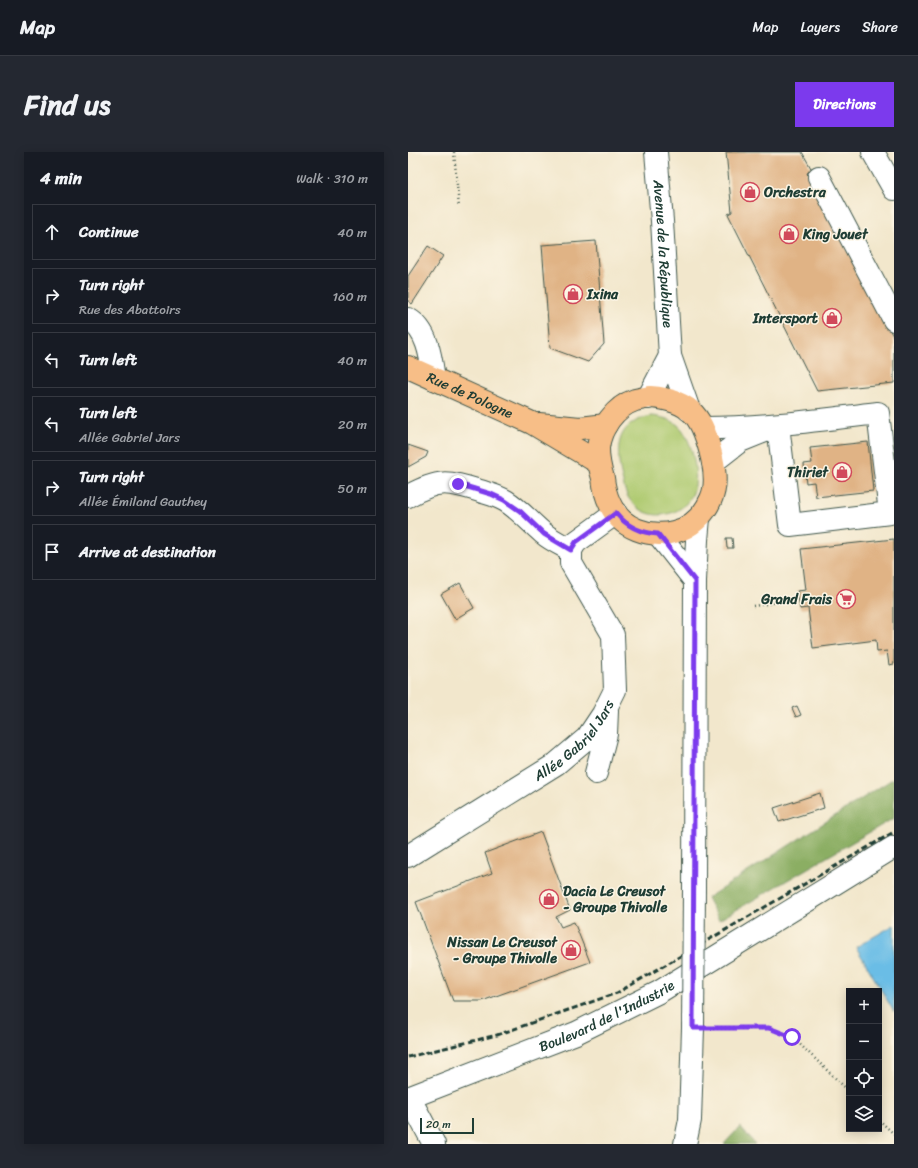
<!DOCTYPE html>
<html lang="en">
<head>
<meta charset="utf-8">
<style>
  :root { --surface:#171b24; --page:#242831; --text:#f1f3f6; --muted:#9ea1a6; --line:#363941; --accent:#7c3aed }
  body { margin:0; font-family:Sriracha,sans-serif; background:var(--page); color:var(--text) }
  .controls { position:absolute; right:12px; bottom:12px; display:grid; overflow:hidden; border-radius:0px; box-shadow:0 2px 10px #0003 }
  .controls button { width:36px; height:36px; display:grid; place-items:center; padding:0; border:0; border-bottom:1px solid var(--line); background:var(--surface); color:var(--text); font:20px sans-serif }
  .scale { position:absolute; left:12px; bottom:10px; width:54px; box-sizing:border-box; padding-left:4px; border:2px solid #1f3d34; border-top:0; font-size:11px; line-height:14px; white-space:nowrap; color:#1f3d34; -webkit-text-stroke:3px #fcf5e5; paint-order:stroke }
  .stop { position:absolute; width:12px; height:12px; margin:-9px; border:3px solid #7c3aed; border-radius:50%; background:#fff }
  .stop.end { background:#7c3aed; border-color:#fff; box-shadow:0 1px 4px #0008 }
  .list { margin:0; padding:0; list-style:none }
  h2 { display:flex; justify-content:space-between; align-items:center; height:52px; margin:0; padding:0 16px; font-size:17px }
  h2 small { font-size:13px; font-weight:400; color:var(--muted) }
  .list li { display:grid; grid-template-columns:26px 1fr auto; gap:12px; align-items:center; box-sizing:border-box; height:56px; margin:0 8px 8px; padding:0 8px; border:1px solid var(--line); border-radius:0px }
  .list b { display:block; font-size:15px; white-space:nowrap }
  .list p { margin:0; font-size:13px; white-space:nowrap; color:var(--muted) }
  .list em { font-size:13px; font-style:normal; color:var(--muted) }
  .icon { flex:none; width:22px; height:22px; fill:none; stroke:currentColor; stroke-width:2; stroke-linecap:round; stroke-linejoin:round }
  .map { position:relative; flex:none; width:486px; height:992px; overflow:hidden; border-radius:0px }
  header { display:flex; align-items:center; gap:24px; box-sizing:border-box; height:56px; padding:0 20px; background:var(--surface); border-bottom:1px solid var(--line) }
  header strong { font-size:19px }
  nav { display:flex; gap:22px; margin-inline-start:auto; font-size:14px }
  .intro { display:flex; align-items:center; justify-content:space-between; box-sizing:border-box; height:96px; padding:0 24px }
  h1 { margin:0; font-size:28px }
  .button { padding:10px 18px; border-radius:0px; background:var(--accent); color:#fff; font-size:14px; font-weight:700 }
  main { display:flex; gap:24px; padding:0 24px }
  aside { flex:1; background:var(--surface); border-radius:0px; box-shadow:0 2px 10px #0003 }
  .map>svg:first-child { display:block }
  .green { fill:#afca71; stroke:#678452 }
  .forest { fill:#8bae63; stroke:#55764c }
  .water { fill:#6abde6; stroke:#447d8d }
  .building { fill:#e0b385 }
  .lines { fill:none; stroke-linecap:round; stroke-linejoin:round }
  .minor-casing { stroke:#3f564b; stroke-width:24 }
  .major-casing { stroke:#3f564b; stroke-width:24 }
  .path { stroke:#3f564b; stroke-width:2.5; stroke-dasharray:1 3; stroke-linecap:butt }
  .minor { stroke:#fff; stroke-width:22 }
  .major { stroke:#f7be87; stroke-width:22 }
  .rail { stroke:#1f3d34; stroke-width:3; stroke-dasharray:6 3; stroke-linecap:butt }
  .minor-bridge-casing { stroke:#3f564b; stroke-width:24; stroke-linecap:butt }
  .minor-bridge { stroke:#fff; stroke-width:22 }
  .route { stroke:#7c3aed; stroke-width:5 }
  .labels { text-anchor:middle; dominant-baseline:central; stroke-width:3; stroke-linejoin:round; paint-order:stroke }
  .poi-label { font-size:14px; font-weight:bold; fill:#1f3d34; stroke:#fcf5e5; text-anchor:start }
  .street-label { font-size:14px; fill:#1f3d34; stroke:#fcf5e5 }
</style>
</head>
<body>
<header>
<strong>Map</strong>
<nav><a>Map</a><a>Layers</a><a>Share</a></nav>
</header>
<div class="intro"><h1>Find us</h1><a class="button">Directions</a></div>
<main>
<aside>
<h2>4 min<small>Walk · 310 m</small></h2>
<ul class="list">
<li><svg class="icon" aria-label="ahead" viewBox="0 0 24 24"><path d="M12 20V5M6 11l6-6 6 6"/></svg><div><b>Continue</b></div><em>40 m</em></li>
<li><svg class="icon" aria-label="right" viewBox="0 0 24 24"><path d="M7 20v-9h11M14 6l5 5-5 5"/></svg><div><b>Turn right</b><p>Rue des Abattoirs</p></div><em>160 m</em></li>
<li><svg class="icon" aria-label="left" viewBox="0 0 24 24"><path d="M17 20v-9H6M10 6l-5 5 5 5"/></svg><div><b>Turn left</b></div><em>40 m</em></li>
<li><svg class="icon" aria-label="left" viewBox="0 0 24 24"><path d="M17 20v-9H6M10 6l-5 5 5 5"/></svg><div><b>Turn left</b><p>Allée Gabriel Jars</p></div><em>20 m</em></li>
<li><svg class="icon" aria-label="right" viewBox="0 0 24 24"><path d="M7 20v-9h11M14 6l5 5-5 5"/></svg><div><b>Turn right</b><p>Allée Émiland Gauthey</p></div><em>50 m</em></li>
<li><svg class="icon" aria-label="arrive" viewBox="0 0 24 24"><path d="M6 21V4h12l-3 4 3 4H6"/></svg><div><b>Arrive at destination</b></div></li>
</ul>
</aside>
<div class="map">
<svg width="486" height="992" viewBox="0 0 486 992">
  <rect width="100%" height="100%" fill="#fcf5e5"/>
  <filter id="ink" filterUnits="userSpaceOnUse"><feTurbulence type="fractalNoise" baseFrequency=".025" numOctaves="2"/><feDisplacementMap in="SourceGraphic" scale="8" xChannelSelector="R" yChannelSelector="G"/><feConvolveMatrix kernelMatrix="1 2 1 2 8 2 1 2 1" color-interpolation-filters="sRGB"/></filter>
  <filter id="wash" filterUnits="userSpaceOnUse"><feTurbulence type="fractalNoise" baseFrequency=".012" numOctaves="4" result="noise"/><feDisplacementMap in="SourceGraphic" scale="16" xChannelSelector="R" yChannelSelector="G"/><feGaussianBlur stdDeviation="0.9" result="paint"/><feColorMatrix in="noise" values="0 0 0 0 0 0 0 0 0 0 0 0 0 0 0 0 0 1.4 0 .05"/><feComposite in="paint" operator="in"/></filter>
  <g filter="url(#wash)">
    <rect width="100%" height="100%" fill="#f2e7cc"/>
    <path class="green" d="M 243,264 C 254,265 263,267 271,274 C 284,286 293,327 284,343 C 279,353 270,360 259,362 C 244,366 228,358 220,345 C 216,338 215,329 213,322 C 207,292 210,271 243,264 Z"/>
    <g class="forest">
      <polygon points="486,626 486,666 311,768 299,746"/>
      <polygon points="332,975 347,992 316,992"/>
    </g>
    <polygon class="water" points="486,773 486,860 448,795"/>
    <g id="blocks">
      <g class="building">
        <polygon points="318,0 394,0 404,18 399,21 486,186 486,231 409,239 320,62 324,60"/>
        <polygon points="188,89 196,192 180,210 142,196 134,93"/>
        <polygon points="20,94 35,104 4,152 0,149 0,124"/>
        <polygon points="460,290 465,339 408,345 406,330 398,331 396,312 404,311 402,296"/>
        <polygon points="0,293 20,300 18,305 0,315"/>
        <polygon points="318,386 324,386 325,396 319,396"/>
        <polygon points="486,387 486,512 481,513 479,499 469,500 468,488 405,496 400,456 392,457 389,439 398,438 393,397"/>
        <polygon points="52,431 66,456 47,467 33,442"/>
        <polygon points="389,554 393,563 388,565 384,556"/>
        <polygon points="412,641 416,656 371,670 366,656"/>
        <polygon points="133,680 162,758 148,765 153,775 166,770 182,810 74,849 45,849 8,750 84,721 77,701"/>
      </g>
    </g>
  </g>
  <g filter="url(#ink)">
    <use href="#blocks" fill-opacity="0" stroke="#3f564b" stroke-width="1"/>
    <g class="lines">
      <g class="minor-casing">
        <g id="minor">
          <path id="s1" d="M 248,0 L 254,69 L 262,204 L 281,258"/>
          <polyline points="465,0 486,37"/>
          <polyline points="411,25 486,168"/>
          <path d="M 0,167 C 20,178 23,206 26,227"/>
          <polyline points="240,246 262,204"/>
          <path d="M 296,276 C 354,276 412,268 470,261 L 482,361 L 382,373 L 370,273"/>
          <polyline points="305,310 332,289 357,279"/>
          <path d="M 0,344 C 31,327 39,329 72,339 C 81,342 90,344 98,349 C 112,358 122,370 135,381 C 143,388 154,393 163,398"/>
          <polyline points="250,382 287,429"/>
          <polyline points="188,621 198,582 199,559"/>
          <path id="s2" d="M 0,704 L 148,612 L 179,586 L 195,562 L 207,538 L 205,483 L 163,411 L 163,398 L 168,390 L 208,361"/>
          <polyline points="286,737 287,429 289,388 291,366"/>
          <polyline points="1,945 26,992"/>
          <path id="s3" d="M 0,946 L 168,881 L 251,840 L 486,695"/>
          <polyline points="277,992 282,968 285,876"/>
        </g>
      </g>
      <g class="major-casing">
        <g id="major">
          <path id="s4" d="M 0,215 L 124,271 L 191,311"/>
          <path d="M 242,245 C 285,248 295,267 304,306 C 307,319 309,334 303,347 C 296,363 283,376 266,380 C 242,386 213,377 202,352 C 198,344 196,335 195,326 C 192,317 190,306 190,296 C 192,276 207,255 227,248 C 232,247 237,246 242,245 Z"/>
          <polyline points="131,272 172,276 198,273"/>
        </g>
      </g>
      <g class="path">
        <polyline points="46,0 51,55"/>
        <polyline points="345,454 378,449"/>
        <polyline points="305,876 361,876 384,885 441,939"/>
        <polyline points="471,968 486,982"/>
      </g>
      <use href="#minor" class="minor"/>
      <use href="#major" class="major"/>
      <polyline class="rail" points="0,905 89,883 209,841 486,680"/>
      <g class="minor-bridge-casing">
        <polyline id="minor-bridge" points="285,876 286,737"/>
      </g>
      <use href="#minor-bridge" class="minor-bridge"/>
    </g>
  </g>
  <g class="lines" filter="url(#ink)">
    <path class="route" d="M 50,332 L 83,342 L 96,348 L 112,359 L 136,382 L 163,398 L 168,390 L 208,361 C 219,375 233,381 250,382 L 287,429 L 285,876 L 361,876 L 384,885"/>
  </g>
  <defs>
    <g id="shop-ring" transform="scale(1)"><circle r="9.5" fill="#fcf5e5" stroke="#d1495b" stroke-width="1.5"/><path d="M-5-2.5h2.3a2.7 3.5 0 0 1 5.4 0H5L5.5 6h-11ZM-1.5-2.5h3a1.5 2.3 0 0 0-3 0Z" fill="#d1495b"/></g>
    <g id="supermarket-ring" transform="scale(1)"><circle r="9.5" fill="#fcf5e5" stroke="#d1495b" stroke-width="1.5"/><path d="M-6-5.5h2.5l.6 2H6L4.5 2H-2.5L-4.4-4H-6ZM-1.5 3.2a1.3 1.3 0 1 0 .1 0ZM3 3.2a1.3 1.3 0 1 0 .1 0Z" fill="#d1495b"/></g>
  </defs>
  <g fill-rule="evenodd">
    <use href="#shop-ring" x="342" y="40"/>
    <use href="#shop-ring" x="381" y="82"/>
    <use href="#shop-ring" x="165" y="142"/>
    <use href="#shop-ring" x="424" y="166"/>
    <use href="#shop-ring" x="434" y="320"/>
    <use href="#supermarket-ring" x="438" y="447"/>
    <use href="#shop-ring" x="141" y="747"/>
    <use href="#shop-ring" x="163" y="798"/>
  </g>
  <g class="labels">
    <g class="poi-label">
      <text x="356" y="40">Orchestra</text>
      <text x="395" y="82">King Jouet</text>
      <text x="179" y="142">Ixina</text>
      <text x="410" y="166" text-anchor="end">Intersport</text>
      <text x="420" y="320" text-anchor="end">Thiriet</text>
      <text x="424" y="447" text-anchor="end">Grand Frais</text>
      <text x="155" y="739">Dacia Le Creusot<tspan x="155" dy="16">- Groupe Thivolle</tspan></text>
      <text x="149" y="790" text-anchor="end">Nissan Le Creusot<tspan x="149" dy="16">- Groupe Thivolle</tspan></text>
    </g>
    <g class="street-label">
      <text stroke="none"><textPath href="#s1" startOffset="102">Avenue de la République</textPath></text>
      <text stroke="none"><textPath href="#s4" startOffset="68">Rue de Pologne</textPath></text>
      <text stroke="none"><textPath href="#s2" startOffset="204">Allée Gabriel Jars</textPath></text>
      <text stroke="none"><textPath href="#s3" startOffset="215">Boulevard de l'Industrie</textPath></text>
    </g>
  </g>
</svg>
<div class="controls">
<button>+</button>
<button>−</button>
<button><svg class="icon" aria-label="locate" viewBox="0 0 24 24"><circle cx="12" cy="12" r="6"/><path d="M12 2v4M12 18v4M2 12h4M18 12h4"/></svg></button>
<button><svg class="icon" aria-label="layers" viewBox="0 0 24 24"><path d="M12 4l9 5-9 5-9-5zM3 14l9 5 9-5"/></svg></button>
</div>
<div class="scale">20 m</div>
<div class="stop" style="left:384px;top:885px"></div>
<div class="stop end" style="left:50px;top:332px"></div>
</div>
</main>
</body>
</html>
